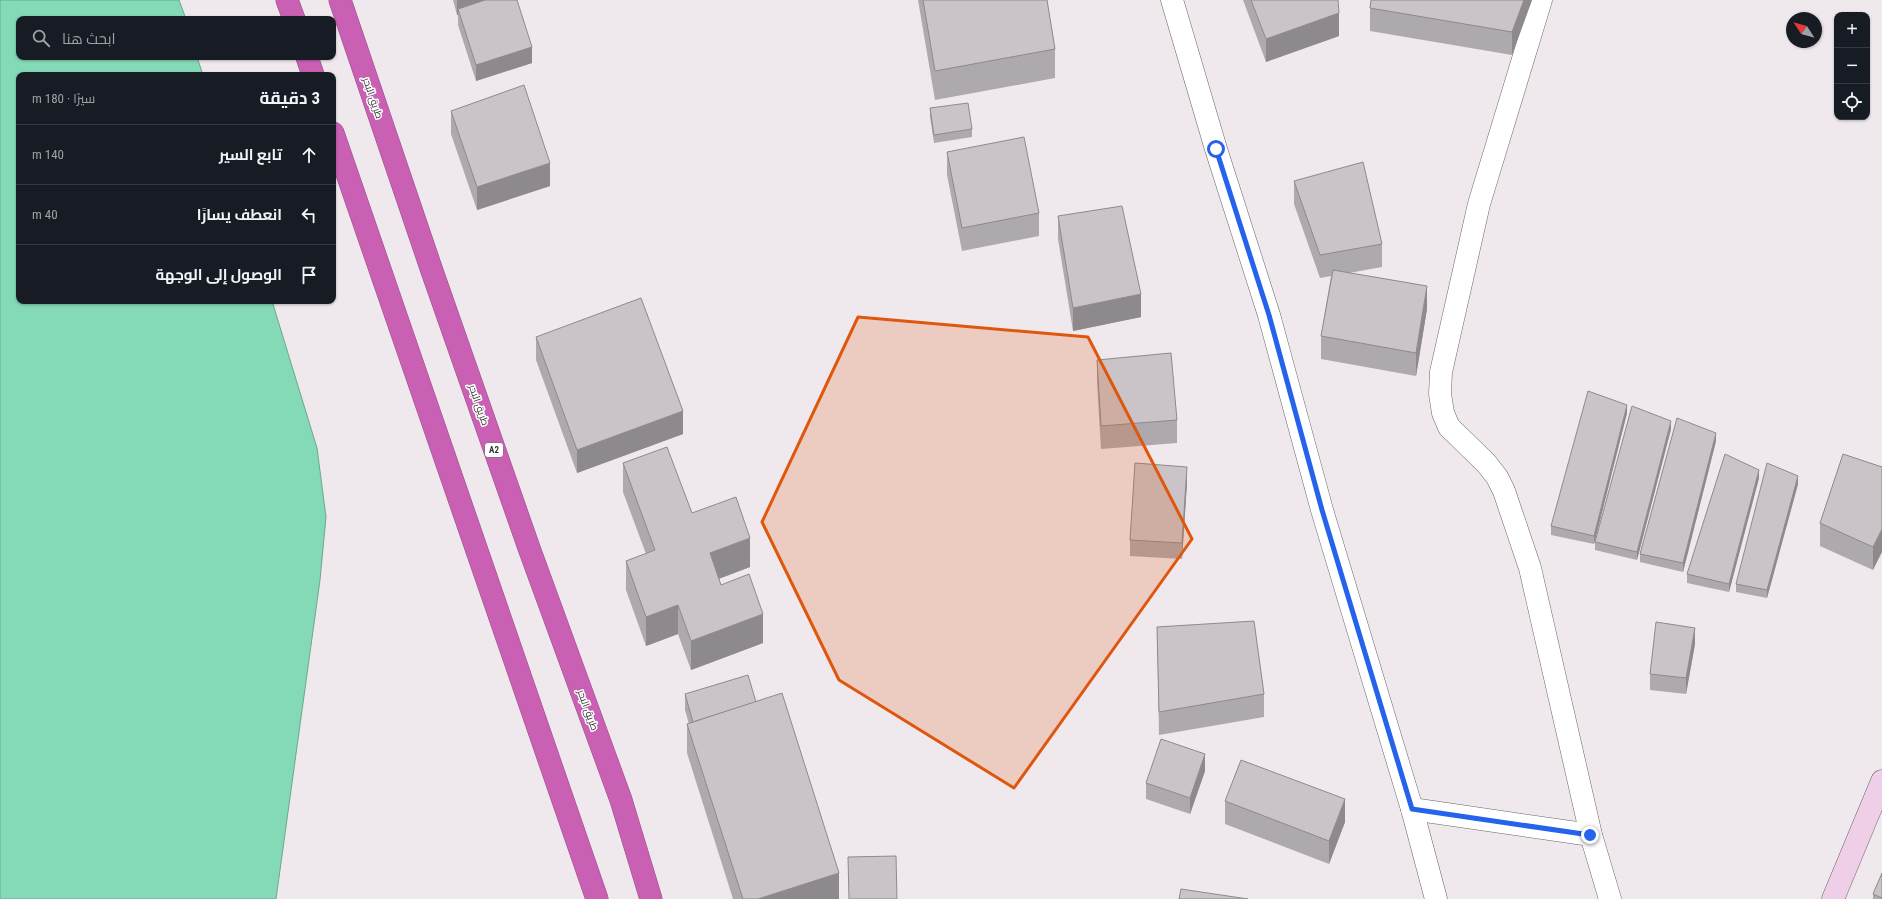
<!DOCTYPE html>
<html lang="ar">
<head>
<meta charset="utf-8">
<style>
  :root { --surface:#171b24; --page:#242831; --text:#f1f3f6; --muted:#9ea1a6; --line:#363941 }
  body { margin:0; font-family:"Roboto Condensed",Cairo,sans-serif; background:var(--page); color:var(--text); direction:rtl }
  .controls { position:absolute; right:12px; top:12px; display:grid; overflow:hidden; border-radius:8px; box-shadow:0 1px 3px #0004 }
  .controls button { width:36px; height:36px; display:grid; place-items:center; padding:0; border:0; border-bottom:1px solid var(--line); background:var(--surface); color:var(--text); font:20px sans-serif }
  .compass { position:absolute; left:1786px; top:12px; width:36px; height:36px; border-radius:50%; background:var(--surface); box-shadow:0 1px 3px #0004; rotate:306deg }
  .stop { position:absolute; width:12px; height:12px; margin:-9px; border:3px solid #2563eb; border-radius:50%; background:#fff }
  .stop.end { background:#2563eb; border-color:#fff; box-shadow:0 1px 4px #0008 }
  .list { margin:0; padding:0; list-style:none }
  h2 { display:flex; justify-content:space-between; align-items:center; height:52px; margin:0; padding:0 16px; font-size:17px }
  h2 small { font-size:13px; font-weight:400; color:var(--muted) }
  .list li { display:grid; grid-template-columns:26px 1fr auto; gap:12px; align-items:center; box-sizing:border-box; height:60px; padding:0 16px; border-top:1px solid var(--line) }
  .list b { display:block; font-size:15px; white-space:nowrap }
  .list em { font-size:13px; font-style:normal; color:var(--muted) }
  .icon { flex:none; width:22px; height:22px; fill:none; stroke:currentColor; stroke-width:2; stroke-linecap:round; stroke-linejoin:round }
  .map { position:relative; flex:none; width:1882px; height:899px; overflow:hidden; direction:ltr }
  .search { position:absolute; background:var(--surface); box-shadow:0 1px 3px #0004; left:16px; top:16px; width:320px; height:44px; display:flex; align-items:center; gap:10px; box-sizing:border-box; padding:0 14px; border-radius:8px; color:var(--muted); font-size:15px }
  .panel { position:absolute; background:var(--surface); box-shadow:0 1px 3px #0004; left:16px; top:72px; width:320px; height:232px; border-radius:8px; direction:rtl }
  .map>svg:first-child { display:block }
  .water { fill:#84d9b6; stroke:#6ca78e }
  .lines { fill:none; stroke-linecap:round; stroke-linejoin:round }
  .street-casing { stroke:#696467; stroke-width:23 }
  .secondary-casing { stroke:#696467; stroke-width:23 }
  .highway-casing { stroke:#955086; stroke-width:23 }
  .street { stroke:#fff; stroke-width:22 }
  .secondary { stroke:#efcfe8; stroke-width:22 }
  .highway { stroke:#ca60b3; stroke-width:22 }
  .wall { fill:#aea9ac }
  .shaded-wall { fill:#8d898c }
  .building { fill:#cac4c8; stroke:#8d898c }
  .route { stroke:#2563eb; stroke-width:5 }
  .marked { fill:#df570e; fill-opacity:0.2; stroke:#df570e; stroke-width:3; stroke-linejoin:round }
  .labels { text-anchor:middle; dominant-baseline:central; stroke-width:3; stroke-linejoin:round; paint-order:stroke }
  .shield { fill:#fff; stroke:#706f70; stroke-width:1 }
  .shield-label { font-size:9px; font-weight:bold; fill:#333132 }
  .street-label { font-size:10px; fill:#333132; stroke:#fff }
</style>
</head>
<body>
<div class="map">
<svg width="1882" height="899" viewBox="0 0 1882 899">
  <rect width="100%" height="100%" fill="#efe9ed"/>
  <polygon class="water" points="0,0 179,0 186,19 19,19 19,57 197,57 203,75 19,75 19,301 272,301 317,448 326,517 320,580 276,899 0,899"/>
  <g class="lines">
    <g class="street-casing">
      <g id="street">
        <polyline points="1172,0 1216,149 1269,315 1322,510 1412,809 1436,899"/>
        <polyline points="1541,0 1479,204 1441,372 1440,394 1443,413 1449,427 1486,463 1497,477 1504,491 1530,568 1591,835 1610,899"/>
        <polyline points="1412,809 1591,835"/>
      </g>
    </g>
    <g class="secondary-casing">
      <polyline id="secondary" points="1833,899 1882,781"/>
    </g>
    <g class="highway-casing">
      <g id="highway">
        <polyline points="287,0 294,19"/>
        <polyline points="340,0 432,271 529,548 621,800 651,899"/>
        <polyline points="307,57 313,75"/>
        <polyline points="333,133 597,899"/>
      </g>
    </g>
    <use href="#street" class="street"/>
    <use href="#secondary" class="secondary"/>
    <use href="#highway" class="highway"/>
  </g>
  <g class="wall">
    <polygon points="453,0 517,0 532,63 476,81 458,25 458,15 457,15"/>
    <polygon points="918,0 1047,0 1055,49 1055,78 935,100"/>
    <polygon points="1243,0 1338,0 1339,36 1266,62"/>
    <polygon points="1371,0 1532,0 1512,55 1370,31 1370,8"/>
    <polygon points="930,108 972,129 972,137 934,143 930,117"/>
    <polygon points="451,111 550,186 477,210 451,134"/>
    <polygon points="947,152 1039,213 1039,236 962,251 947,175"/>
    <polygon points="1294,181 1382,244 1382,267 1349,273 1427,309 1416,376 1321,359 1321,336 1331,276 1320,278 1294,204"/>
    <polygon points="1058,216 1141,317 1073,331 1058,239"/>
    <polygon points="536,337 683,434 577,473 536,360"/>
    <polygon points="1097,360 1177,420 1177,443 1101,449 1097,383"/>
    <polygon points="1627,413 1594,544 1551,535 1551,526"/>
    <polygon points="1671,429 1637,560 1595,550 1595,542"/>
    <polygon points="1716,441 1683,572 1640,562 1640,554"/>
    <polygon points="623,463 692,513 750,567 719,579 721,585 763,643 691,670 678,634 646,646 626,590 626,561 646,554 623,492"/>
    <polygon points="1882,467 1873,570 1820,546 1820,523"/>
    <polygon points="1759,478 1729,592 1687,583 1687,574"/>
    <polygon points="1187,483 1182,559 1130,556 1130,540"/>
    <polygon points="1798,484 1767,598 1736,592 1736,584"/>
    <polygon points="1157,627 1264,694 1264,717 1159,735"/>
    <polygon points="1695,644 1686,694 1650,690 1650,674"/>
    <polygon points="685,694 756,702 839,899 733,899 687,753 687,724 689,724 685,710"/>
    <polygon points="1205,771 1190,814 1146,799 1146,783"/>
    <polygon points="1225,801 1345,822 1329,864 1225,824"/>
    <polygon points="1882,873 1882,899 1873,899 1873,894"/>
  </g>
  <g class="shaded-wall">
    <polygon points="457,0 512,0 458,9 458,15 457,15"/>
    <polygon points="1524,0 1532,0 1512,55 1512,32"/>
    <polygon points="1339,13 1339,36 1266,62 1266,39"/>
    <polygon points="532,47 532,63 476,81 476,65"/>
    <polygon points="550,163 550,186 477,210 477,187"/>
    <polygon points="1427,286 1427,309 1416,376 1416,353"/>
    <polygon points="1141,294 1141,317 1073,331 1073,308"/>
    <polygon points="1627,405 1627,413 1594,544 1594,536"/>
    <polygon points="683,411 683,434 577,473 577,450"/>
    <polygon points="1671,421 1671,429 1637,560 1637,552"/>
    <polygon points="1716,433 1716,441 1683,572 1683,563"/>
    <polygon points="1187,467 1187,483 1182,559 1182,543"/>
    <polygon points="1759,470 1759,478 1729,592 1729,584"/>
    <polygon points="1798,476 1798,484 1767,598 1767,590"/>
    <polygon points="1882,529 1882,552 1873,570 1873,547"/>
    <polygon points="750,538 750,567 710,582 710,553"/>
    <polygon points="678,605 678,634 646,646 646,617"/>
    <polygon points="763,614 763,643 691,670 691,641"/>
    <polygon points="1695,628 1695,644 1686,694 1686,678"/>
    <polygon points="1205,754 1205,771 1190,814 1190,798"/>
    <polygon points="1345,799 1345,822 1329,864 1329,841"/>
    <polygon points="839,873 839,899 758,899"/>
  </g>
  <g class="building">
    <polygon points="485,0 517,0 532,47 476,65 458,9"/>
    <polygon points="923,0 1047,0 1055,49 935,71"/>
    <polygon points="1251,0 1338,0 1339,13 1266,39"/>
    <polygon points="1371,0 1524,0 1512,32 1370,8"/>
    <polygon points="524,85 550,163 477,187 451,111"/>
    <polygon points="968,103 972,129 934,135 930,108"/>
    <polygon points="1024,137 1039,213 962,228 947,152"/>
    <polygon points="1363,162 1382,244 1320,255 1294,181"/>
    <polygon points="1122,206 1141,294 1073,308 1058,216"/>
    <polygon points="1333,270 1427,286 1416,353 1321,336"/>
    <polygon points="641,298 683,411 577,450 536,337"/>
    <polygon points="1171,353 1177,420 1101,426 1097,360"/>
    <polygon points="1588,391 1627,405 1594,536 1551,526"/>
    <polygon points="1632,406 1671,421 1637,552 1595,542"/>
    <polygon points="1677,418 1716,433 1683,563 1640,554"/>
    <polygon points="667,447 692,513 736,497 750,538 710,553 721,585 749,574 763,614 691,641 678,605 646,617 626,561 655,550 623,463"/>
    <polygon points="1725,454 1759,470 1729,584 1687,574"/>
    <polygon points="1843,454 1882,467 1882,529 1873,547 1820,523"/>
    <polygon points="1135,463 1187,467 1182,543 1130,540"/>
    <polygon points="1767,463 1798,476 1767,590 1736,584"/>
    <polygon points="1254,621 1264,694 1159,712 1157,627"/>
    <polygon points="1656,622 1695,628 1686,678 1650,674"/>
    <polygon points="748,675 756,702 693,722 685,694"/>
    <polygon points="782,693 839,873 758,899 743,899 687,724"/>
    <polygon points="1161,739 1205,754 1190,798 1146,783"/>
    <polygon points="1241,760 1345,799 1329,841 1225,801"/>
    <polygon points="896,856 897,899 849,899 848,857"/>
    <polygon points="1882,873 1882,898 1873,894"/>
    <polygon points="1181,889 1248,899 1179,899"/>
  </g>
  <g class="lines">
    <polyline class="route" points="1216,149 1269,315 1322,510 1412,809 1590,835"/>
  </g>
  <path class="marked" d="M 858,317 L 1088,337 L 1192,539 L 1014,788 L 839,680 L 762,522 Z"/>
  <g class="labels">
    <rect class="shield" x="485" y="443" width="18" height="14" rx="3"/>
    <g class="shield-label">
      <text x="494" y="450">A2</text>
    </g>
    <g class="street-label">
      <text transform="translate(373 98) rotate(71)">طريق البحر</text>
      <text transform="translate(479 405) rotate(71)">طريق البحر</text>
      <text transform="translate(588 710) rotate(70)">طريق البحر</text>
    </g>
  </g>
</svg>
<div class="controls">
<button>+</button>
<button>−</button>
<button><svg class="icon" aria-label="locate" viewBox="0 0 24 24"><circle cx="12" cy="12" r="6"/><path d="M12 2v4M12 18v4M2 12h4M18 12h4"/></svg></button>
</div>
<svg class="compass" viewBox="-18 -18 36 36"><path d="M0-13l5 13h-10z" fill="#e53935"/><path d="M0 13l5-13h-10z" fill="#9ea1a6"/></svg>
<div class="stop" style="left:1216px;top:149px"></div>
<div class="stop end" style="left:1590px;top:835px"></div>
<div class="search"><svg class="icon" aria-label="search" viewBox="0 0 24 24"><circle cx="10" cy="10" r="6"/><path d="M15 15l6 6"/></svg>ابحث هنا</div>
<section class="panel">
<h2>3 دقيقة<small>سيرًا · 180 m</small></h2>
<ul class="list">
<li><svg class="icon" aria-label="ahead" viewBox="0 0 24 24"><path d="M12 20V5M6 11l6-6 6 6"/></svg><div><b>تابع السير</b></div><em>140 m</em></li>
<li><svg class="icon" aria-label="left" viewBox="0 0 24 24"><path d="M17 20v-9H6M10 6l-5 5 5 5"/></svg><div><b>انعطف يسارًا</b></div><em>40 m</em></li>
<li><svg class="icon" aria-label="arrive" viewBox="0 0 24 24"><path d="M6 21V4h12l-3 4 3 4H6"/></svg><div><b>الوصول إلى الوجهة</b></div></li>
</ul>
</section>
</div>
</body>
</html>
